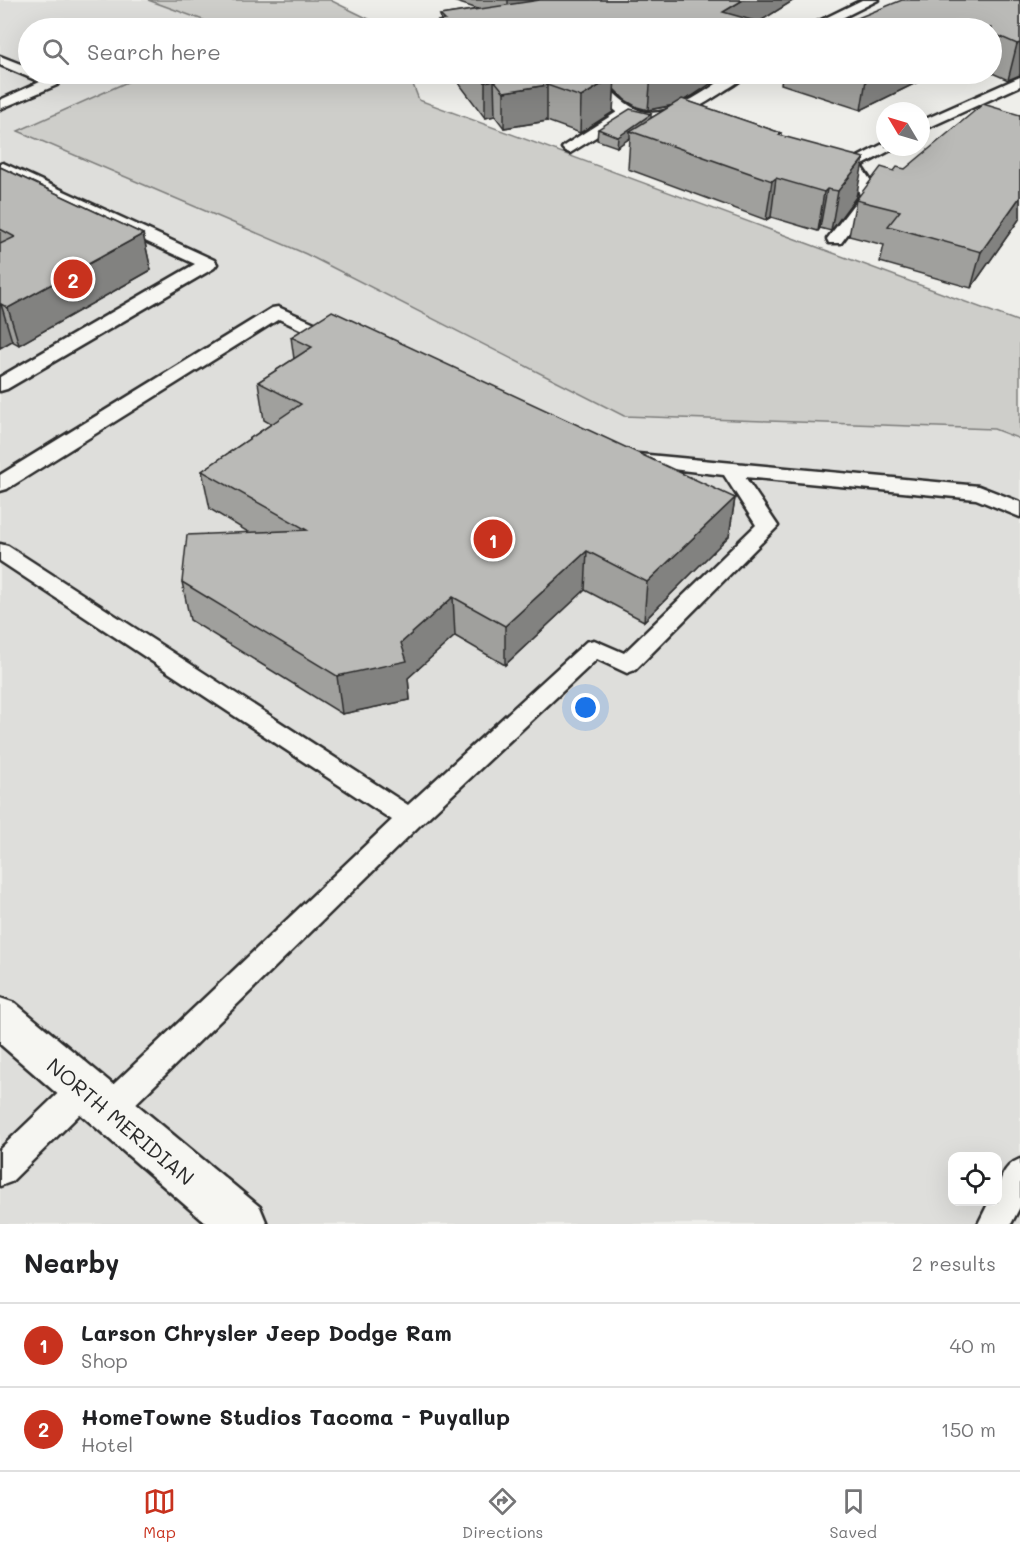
<!DOCTYPE html>
<html lang="en">
<head>
<meta charset="utf-8">
<style>
  :root { --surface:#fff; --page:#f6f6f6; --text:#202124; --muted:#757577; --line:#e0e0e0; --accent:#c8321e }
  body { margin:0; font-family:Mali,sans-serif; background:var(--page); color:var(--text) }
  .controls { position:absolute; right:18px; bottom:18px; display:grid; overflow:hidden; border-radius:12px; box-shadow:0 6px 24px #0002 }
  .controls button { width:54px; height:54px; display:grid; place-items:center; padding:0; border:0; border-bottom:2px solid var(--line); background:var(--surface); color:var(--text); font:30px sans-serif }
  .compass { position:absolute; left:876px; top:102px; width:54px; height:54px; border-radius:50%; background:var(--surface); box-shadow:0 6px 24px #0002; rotate:308deg }
  .you { position:absolute; left:586px; top:708px; width:21px; height:21px; margin:-15px; border:4px solid #fff; border-radius:50%; background:#1a73e8; box-shadow:0 0 0 9px #1a73e833 }
  .badge { display:grid; place-items:center; width:39px; height:39px; border-radius:50%; background:var(--accent); color:#fff; font-size:20px; font-weight:700 }
  .pin { position:absolute; translate:-50% -50%; border:3px solid #fff; box-shadow:0 2px 6px #0006 }
  .list { margin:0; padding:0; list-style:none }
  h2 { display:flex; justify-content:space-between; align-items:center; height:78px; margin:0; padding:0 24px; font-size:26px }
  h2 small { font-size:20px; font-weight:400; color:var(--muted) }
  .list li { display:grid; grid-template-columns:39px 1fr auto; gap:18px; align-items:center; box-sizing:border-box; height:84px; padding:0 24px; border-top:2px solid var(--line) }
  .list b { display:block; font-size:22px; white-space:nowrap }
  .list p { margin:0; font-size:20px; white-space:nowrap; color:var(--muted) }
  .list em { font-size:20px; font-style:normal; color:var(--muted) }
  .icon { flex:none; width:33px; height:33px; fill:none; stroke:currentColor; stroke-width:2; stroke-linecap:round; stroke-linejoin:round }
  .map { position:relative; flex:none; width:1020px; height:1224px; overflow:hidden }
  .search { position:absolute; background:var(--surface); box-shadow:0 6px 24px #0002; left:18px; right:18px; top:18px; height:66px; display:flex; align-items:center; gap:15px; box-sizing:border-box; padding:0 21px; border-radius:33px; color:var(--muted); font-size:22px }
  .sheet { height:246px; background:var(--surface) }
  nav { display:flex; justify-content:space-around; align-items:center; box-sizing:border-box; height:84px; border-top:2px solid var(--line); background:var(--surface); font-size:16px; color:var(--muted) }
  nav a { display:grid; justify-items:center; gap:3px }
  nav .on { color:var(--accent) }
  .map>svg:first-child { display:block }
  .built { fill:#dededb; fill-rule:evenodd }
  .green { fill:#cececa; stroke:#7c7c7a; stroke-width:1.5 }
  .lines { fill:none; stroke-linecap:round; stroke-linejoin:round }
  .lane-casing { stroke:#2b2b2b; stroke-width:5 }
  .primary-casing { stroke:#2b2b2b; stroke-width:5 }
  .lane { fill:#f6f6f2; fill-rule:evenodd }
  .primary { fill:#f6f6f2; fill-rule:evenodd }
  .wall { fill:#a0a09d; stroke:#2b2b2b; stroke-width:1.5 }
  .shaded-wall { fill:#828280; stroke:#2b2b2b; stroke-width:1.5 }
  .building { fill:#babab7; stroke:#2b2b2b; stroke-width:1.5 }
  .labels { text-anchor:middle; dominant-baseline:central; stroke-width:5; stroke-linejoin:round; paint-order:stroke }
  .near-street-label { font-size:21px; fill:#2b2b2b; stroke:#f6f6f2 }
</style>
</head>
<body>
<div class="map">
<svg width="1020" height="1224" viewBox="0 0 1020 1224">
  <rect width="100%" height="100%" fill="#eeeeea"/>
  <filter id="ink" filterUnits="userSpaceOnUse"><feTurbulence type="fractalNoise" baseFrequency=".0167" numOctaves="2"/><feDisplacementMap in="SourceGraphic" scale="12" xChannelSelector="R" yChannelSelector="G"/><feConvolveMatrix kernelMatrix="1 2 1 2 8 2 1 2 1" color-interpolation-filters="sRGB"/></filter>
  <g filter="url(#ink)">
    <path class="built" d="M 0,0 L 148,0 L 225,28 L 28,28 L 28,74 L 145,74 L 18,131 L 306,254 L 994,429 L 1020,439 L 1020,1224 L 0,1224 ZM 952,1156 L 998,1156 L 998,1202 L 952,1202 Z"/>
    <g class="green">
      <polygon points="148,0 330,0 387,28 225,28"/>
      <polygon points="145,74 409,74 419,100 1020,322 1020,439 994,429 624,416 306,254 18,131"/>
    </g>
    <g class="lines">
      <g class="lane-casing">
        <g id="lane">
          <polygon points="862,0 878,0 822,28 805,28"/>
          <polygon points="0,56 28,67 28,74 43,74 59,82 57,85 0,109 0,100 40,82 0,65"/>
          <path d="M 582,74 L 596,74 C 639,123 655,123 710,88 C 723,79 731,72 747,74 C 741,81 732,86 724,91 C 697,109 662,131 628,117 L 570,153 L 565,151 L 562,148 L 565,145 L 617,112 L 603,100 Z"/>
          <polygon points="1020,77 1020,86 921,131 921,121"/>
          <polygon points="885,143 885,147 894,147 891,150 861,166 873,184 876,196 841,243 829,243 827,239 860,196 857,184 846,167 835,168 827,163 835,158 858,157"/>
          <polygon points="3,163 214,260 217,264 214,268 7,389 0,391 0,377 195,264 0,174 0,164"/>
          <polygon points="278,307 342,335 345,339 342,343 330,343 279,319 7,489 0,491 0,475 272,308"/>
          <polygon points="627,453 979,486 1020,502 1020,517 976,499 745,477 778,526 635,670 627,673 597,659 419,826 119,1120 108,1124 97,1120 93,1110 97,1100 392,820 0,561 0,544 8,546 408,805 586,642 594,640 624,653 756,525 724,475 620,463 617,459 620,455"/>
          <polygon points="84,1075 95,1079 99,1089 95,1099 11,1182 0,1186 0,1149 73,1079"/>
          <path d="M 1020,1159 L 1020,1207 L 1011,1224 L 978,1224 L 989,1202 L 998,1202 C 998,1183 1002,1166 1020,1159 Z"/>
        </g>
      </g>
      <g class="primary-casing">
        <polygon id="primary" points="0,998 15,1003 260,1207 267,1224 207,1224 0,1044"/>
      </g>
      <use href="#lane" class="lane"/>
      <use href="#primary" class="primary"/>
    </g>
    <g class="wall">
      <polygon points="450,0 794,0 754,25 754,28 438,28 438,21 441,20 440,15 478,9"/>
      <polygon points="1020,0 1020,75 1008,80 992,73 992,28 833,28"/>
      <polygon points="452,74 725,74 692,96 684,100 781,133 780,135 856,197 831,231 820,228 818,231 771,217 766,220 628,169 630,138 617,147 597,140 598,129 651,118 672,106 648,110 637,107 625,100 614,89 613,112 580,133 547,121 504,128 495,116 485,118"/>
      <polygon points="783,74 934,74 861,110 781,84"/>
      <polygon points="1020,115 1020,218 971,288 880,262 884,245 849,236 856,200 894,171 905,169"/>
      <polygon points="0,167 143,234 151,270 19,345 12,341 0,348"/>
      <polygon points="291,337 735,498 729,536 644,621 585,590 505,665 455,636 408,678 410,700 342,714 190,620 182,582 250,533 210,509 202,471 271,424 264,420 258,382 294,359"/>
    </g>
    <g class="shaded-wall">
      <polygon points="508,0 543,0 508,19"/>
      <polygon points="743,0 794,0 754,25 754,28 722,28 723,12"/>
      <polygon points="970,24 969,28 962,28"/>
      <polygon points="1020,43 1020,75 1008,80 1017,44"/>
      <polygon points="651,74 725,74 692,96 674,105 648,110"/>
      <polygon points="867,74 934,74 861,110"/>
      <polygon points="615,76 613,112 580,133 581,97"/>
      <polygon points="494,80 495,116 485,118 485,82"/>
      <polygon points="547,85 547,121 504,128 504,92"/>
      <polygon points="651,114 651,124 630,131 630,138 617,147 618,137"/>
      <polygon points="864,158 856,197 831,231 838,191"/>
      <polygon points="776,178 771,217 766,220 772,181"/>
      <polygon points="827,189 820,228 818,231 824,192"/>
      <polygon points="1020,197 1020,218 971,288 981,252"/>
      <polygon points="143,234 151,270 19,345 8,308"/>
      <polygon points="1,304 12,341 0,348 0,305"/>
      <polygon points="735,498 729,536 644,621 647,582"/>
      <polygon points="587,551 585,590 505,665 505,626"/>
      <polygon points="453,597 455,636 408,678 410,700 342,714 337,676 401,643"/>
    </g>
    <g class="building">
      <polygon points="540,0 743,0 723,12 755,21 743,28 443,28 438,21 445,20 440,15"/>
      <polygon points="902,0 1020,0 1020,43 1017,44 992,33 992,28 980,28 970,24 962,28 833,28"/>
      <polygon points="478,74 612,74 615,76 581,97 547,85 504,92 494,80 485,82"/>
      <polygon points="682,99 781,133 779,135 864,158 838,191 827,189 824,192 776,178 772,181 630,131"/>
      <polygon points="983,104 1020,115 1020,197 981,252 888,226 900,211 856,200 881,167 894,171 897,167 905,169"/>
      <polygon points="630,109 651,114 618,137 598,129"/>
      <polygon points="0,167 143,234 8,308 1,304 0,305 0,244 15,237 0,229"/>
      <polygon points="332,311 735,498 647,582 587,551 505,626 453,597 401,643 407,661 337,676 182,582 187,535 307,530 202,471 301,404 258,382 312,347 291,337"/>
    </g>
  </g>
  <g class="labels">
    <g class="near-street-label">
      <text transform="translate(121 1121) rotate(40)">NORTH MERIDIAN</text>
    </g>
  </g>
</svg>
<div class="controls">
<button><svg class="icon" aria-label="locate" viewBox="0 0 24 24"><circle cx="12" cy="12" r="6"/><path d="M12 2v4M12 18v4M2 12h4M18 12h4"/></svg></button>
</div>
<svg class="compass" viewBox="-18 -18 36 36"><path d="M0-13l5 13h-10z" fill="#e53935"/><path d="M0 13l5-13h-10z" fill="#757577"/></svg>
<div class="you"></div>
<div class="pin badge" style="left:493px;top:539px">1</div>
<div class="pin badge" style="left:73px;top:279px">2</div>
<div class="search"><svg class="icon" aria-label="search" viewBox="0 0 24 24"><circle cx="10" cy="10" r="6"/><path d="M15 15l6 6"/></svg>Search here</div>
</div>
<section class="sheet">
<h2>Nearby<small>2 results</small></h2>
<ul class="list">
<li><span class="badge">1</span><div><b>Larson Chrysler Jeep Dodge Ram</b><p>Shop</p></div><em>40 m</em></li>
<li><span class="badge">2</span><div><b>HomeTowne Studios Tacoma - Puyallup</b><p>Hotel</p></div><em>150 m</em></li>
</ul>
</section>
<nav>
<a class="on"><svg class="icon" aria-label="map" viewBox="0 0 24 24"><path d="M3 6l6-2 6 2 6-2v14l-6 2-6-2-6 2zM9 4v14M15 6v14"/></svg>Map</a>
<a><svg class="icon" aria-label="directions" viewBox="0 0 24 24"><path d="M12 3l9 9-9 9-9-9zM9 14v-3h6M13 9l2 2-2 2"/></svg>Directions</a>
<a><svg class="icon" aria-label="saved" viewBox="0 0 24 24"><path d="M7 4h10v16l-5-4-5 4z"/></svg>Saved</a>
</nav>
</body>
</html>
